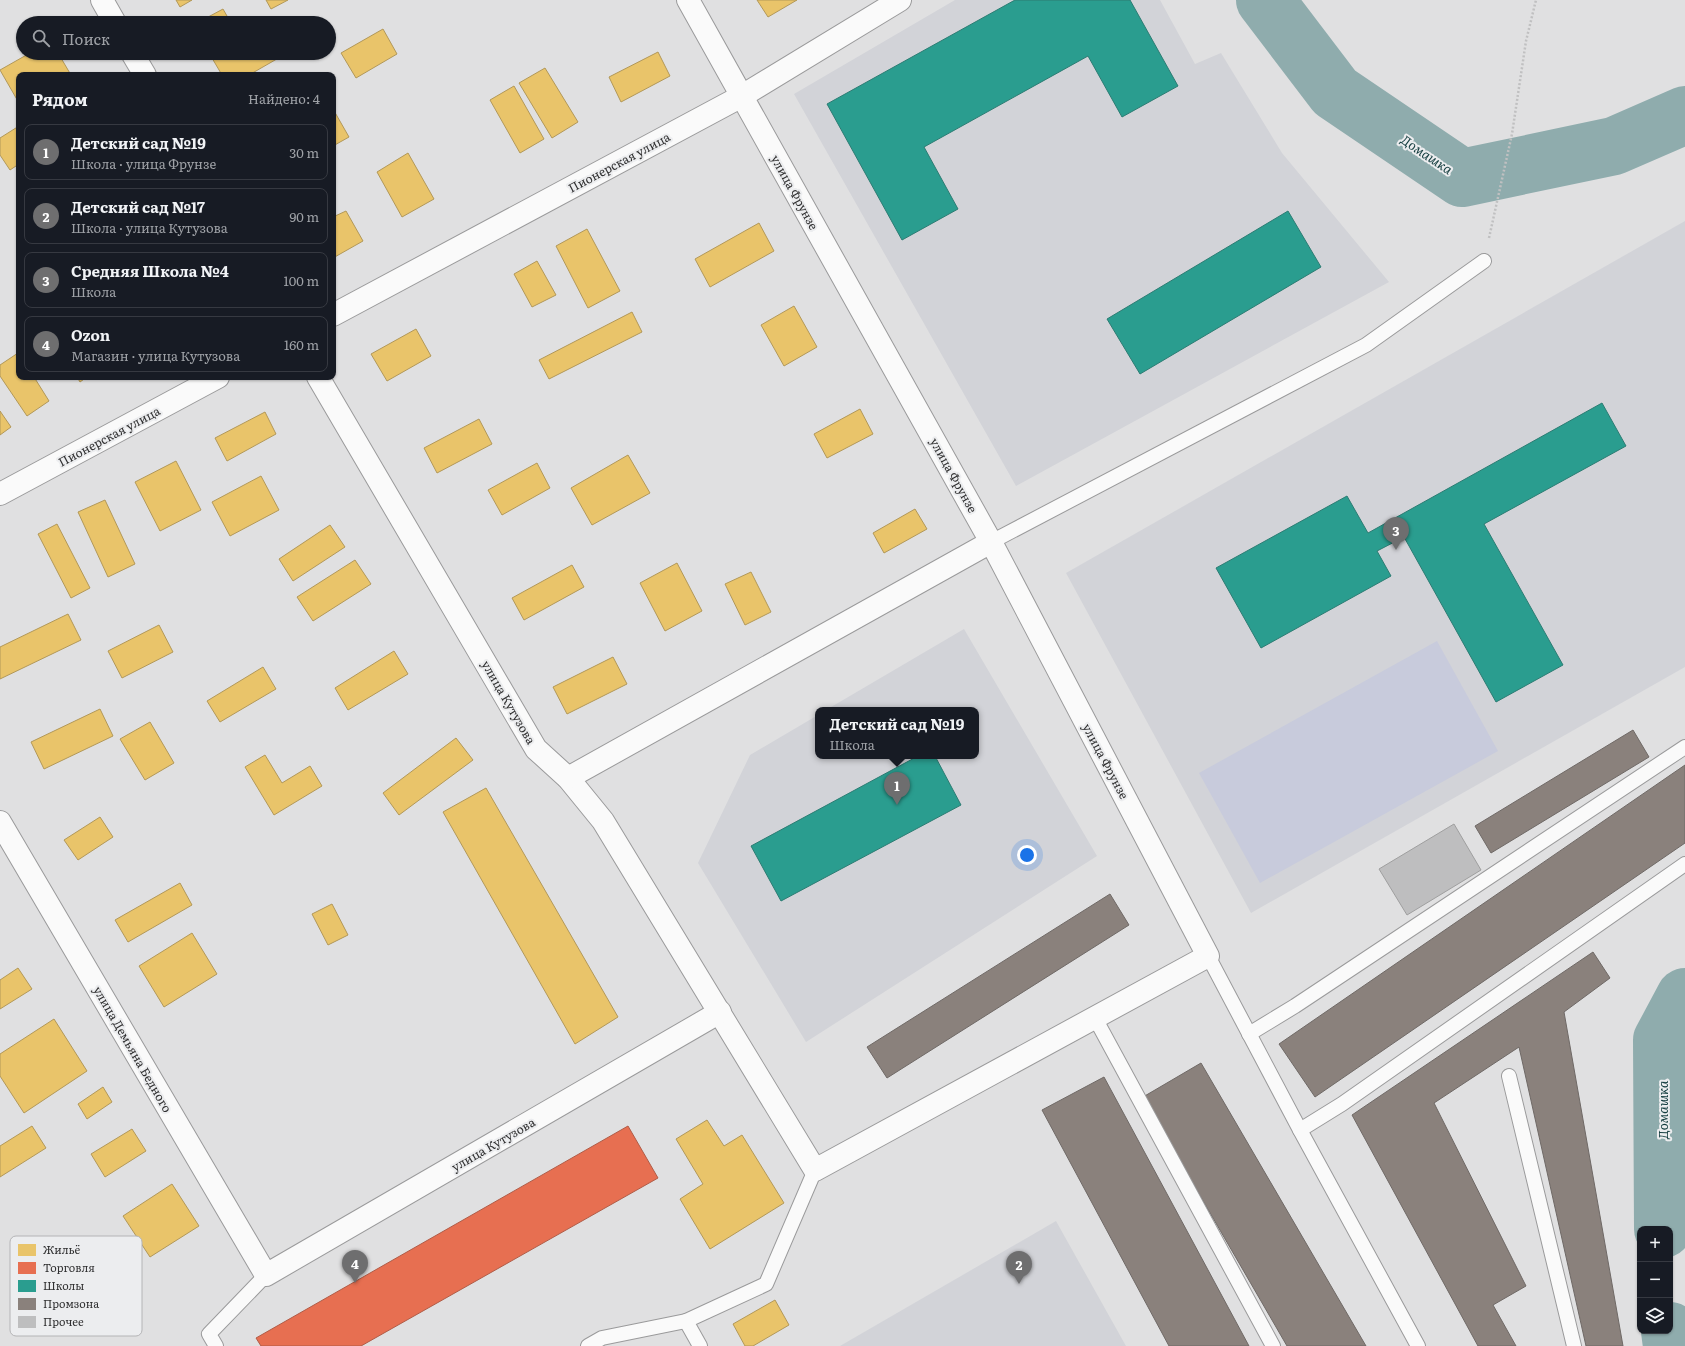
<!DOCTYPE html>
<html lang="ru">
<head>
<meta charset="utf-8">
<style>
  :root { --surface:#171b24; --page:#20242c; --text:#f1f3f6; --muted:#9ea1a6; --line:#363941; --accent:#6e6e6f }
  body { margin:0; font-family:Literata,serif; background:var(--page); color:var(--text) }
  .controls { position:absolute; right:12px; bottom:12px; display:grid; overflow:hidden; border-radius:8px; box-shadow:0 1px 3px #0004 }
  .controls button { width:36px; height:36px; display:grid; place-items:center; padding:0; border:0; border-bottom:1px solid var(--line); background:var(--surface); color:var(--text); font:20px sans-serif }
  .you { position:absolute; left:1027px; top:855px; width:14px; height:14px; margin:-10px; border:3px solid #fff; border-radius:50%; background:#1a73e8; box-shadow:0 0 0 6px #1a73e833 }
  .badge { display:grid; place-items:center; width:26px; height:26px; border-radius:50%; background:var(--accent); color:#fff; font-size:13px; font-weight:700 }
  .pin { position:absolute; translate:-50% -33px; filter:drop-shadow(0 1px 2px #0008) }
  .pin::after { content:''; position:absolute; top:21px; width:14px; height:12px; background:inherit; clip-path:polygon(0 0,100% 0,50% 100%) }
  .popup { position:absolute; left:815px; top:707px; width:164px; height:52px; box-sizing:border-box; display:grid; place-content:center; border-radius:8px; background:var(--surface); filter:drop-shadow(0 1px 3px #0005); font-size:13px; white-space:nowrap; color:var(--muted) }
  .popup b { font-size:15px; color:var(--text) }
  .popup::after { content:''; position:absolute; left:50%; top:100%; margin-left:-8px; border:8px solid transparent; border-top-color:var(--surface) }
  .list { margin:0; padding:0; list-style:none }
  h2 { display:flex; justify-content:space-between; align-items:center; height:52px; margin:0; padding:0 16px; font-size:17px }
  h2 small { font-size:13px; font-weight:400; color:var(--muted) }
  .list li { display:grid; grid-template-columns:26px 1fr auto; gap:12px; align-items:center; box-sizing:border-box; height:56px; margin:0 8px 8px; padding:0 8px; border:1px solid var(--line); border-radius:8px }
  .list b { display:block; font-size:15px; white-space:nowrap }
  .list p { margin:0; font-size:13px; white-space:nowrap; color:var(--muted) }
  .list em { font-size:13px; font-style:normal; color:var(--muted) }
  .icon { flex:none; width:22px; height:22px; fill:none; stroke:currentColor; stroke-width:2; stroke-linecap:round; stroke-linejoin:round }
  .map { position:relative; flex:none; width:1685px; height:1346px; overflow:hidden }
  .search { position:absolute; background:var(--surface); box-shadow:0 1px 3px #0004; left:16px; top:16px; width:320px; height:44px; display:flex; align-items:center; gap:10px; box-sizing:border-box; padding:0 14px; border-radius:22px; color:var(--muted); font-size:15px }
  .panel { position:absolute; background:var(--surface); box-shadow:0 1px 3px #0004; left:16px; top:72px; width:320px; height:308px; border-radius:8px }
  .map>svg:first-child { display:block }
  .built { fill:#d2d3d8 }
  .green { fill:#c8cbdc }
  .homes { fill:#e9c46a; stroke:#b29859 }
  .shops { fill:#e76f51; stroke:#b05c47 }
  .schools { fill:#2a9d8f; stroke:#2c7c73 }
  .industry { fill:#8a817c; stroke:#6f6966 }
  .lines { fill:none; stroke-linecap:round; stroke-linejoin:round }
  .river { stroke:#8facad; stroke-width:58 }
  .building { fill:#bebebf; stroke:#9f9f9f }
  .service-casing { stroke:#9a9a9b; stroke-width:16 }
  .minor-casing { stroke:#9a9a9b; stroke-width:24 }
  .path { stroke:#c0c0c1; stroke-width:2.5; stroke-dasharray:2 2; stroke-linecap:butt }
  .service { stroke:#fafafa; stroke-width:14 }
  .minor { stroke:#fafafa; stroke-width:22 }
  .labels { text-anchor:middle; dominant-baseline:central; stroke-width:4; stroke-linejoin:round; paint-order:stroke }
  .street-label { font-size:12px; fill:#303031; stroke:#ecedef }
  .water-label { font-size:13px; font-style:italic; fill:#143d3f; stroke:#ecedef }
  .key { fill:#ecedef; stroke:#b4b4b6; stroke-width:1 }
  .key-label { font-size:11px; fill:#303031 }
</style>
</head>
<body>
<div class="map">
<svg width="1685" height="1346" viewBox="0 0 1685 1346">
  <rect width="100%" height="100%" fill="#e0e0e1"/>
  <g class="built">
    <polygon points="955,0 1160,0 1195,64 1221,53 1282,153 1389,282 1016,486 794,94"/>
    <polygon points="1685,221 1685,667 1251,913 1066,573"/>
    <polygon points="964,629 1097,856 806,1042 698,863 750,755 818,715 818,756 976,756 976,710 826,710"/>
    <polygon points="1056,1221 1126,1346 840,1346"/>
  </g>
  <polygon class="green" points="1437,641 1498,751 1260,883 1199,773"/>
  <g class="homes">
    <polygon points="176,0 192,0 180,7"/>
    <polygon points="266,0 288,0 271,9"/>
    <polygon points="757,0 797,0 768,17"/>
    <polygon points="223,9 231,23 197,23"/>
    <polygon points="383,29 397,54 356,78 341,53"/>
    <polygon points="658,52 670,76 621,102 609,77"/>
    <polygon points="30,53 58,53 71,75 19,75 19,103 0,70"/>
    <polygon points="220,53 280,53 282,56 249,75 222,75 212,58"/>
    <polygon points="545,68 578,122 552,138 519,83"/>
    <polygon points="514,86 544,139 520,153 490,100"/>
    <polygon points="333,109 349,137 333,146"/>
    <polygon points="19,126 19,164 10,170 0,155 0,138"/>
    <polygon points="408,153 434,199 402,217 377,172"/>
    <polygon points="346,211 363,241 333,258 333,217"/>
    <polygon points="759,223 774,251 710,287 695,259"/>
    <polygon points="587,229 620,291 588,308 556,246"/>
    <polygon points="537,261 556,295 532,307 514,274"/>
    <polygon points="794,306 817,347 784,366 761,325"/>
    <polygon points="632,312 642,332 549,379 539,360"/>
    <polygon points="416,329 431,356 387,381 371,354"/>
    <polygon points="18,353 19,355 19,377 34,377 49,401 27,416 0,376 0,365"/>
    <polygon points="77,377 87,377 80,382"/>
    <polygon points="860,409 873,434 827,458 814,434"/>
    <polygon points="0,411 11,427 0,435"/>
    <polygon points="265,412 276,434 227,461 215,438"/>
    <polygon points="479,419 492,444 437,473 424,448"/>
    <polygon points="628,455 650,493 592,525 571,488"/>
    <polygon points="176,461 201,510 160,531 135,482"/>
    <polygon points="537,463 550,488 502,515 488,490"/>
    <polygon points="261,476 279,510 230,536 212,502"/>
    <polygon points="105,500 135,564 108,577 78,512"/>
    <polygon points="915,509 927,529 884,553 873,533"/>
    <polygon points="57,524 90,588 71,598 38,534"/>
    <polygon points="330,525 345,547 293,581 279,559"/>
    <polygon points="355,560 371,584 313,621 297,597"/>
    <polygon points="677,563 702,611 665,631 640,583"/>
    <polygon points="572,565 584,587 524,620 512,598"/>
    <polygon points="751,572 771,612 745,625 725,584"/>
    <polygon points="68,614 81,640 0,679 0,647"/>
    <polygon points="159,625 173,652 122,678 108,651"/>
    <polygon points="394,651 408,674 348,710 335,688"/>
    <polygon points="613,657 627,684 567,714 553,687"/>
    <polygon points="263,667 276,689 220,722 207,701"/>
    <polygon points="100,709 113,736 44,769 31,742"/>
    <polygon points="150,722 174,763 145,780 120,739"/>
    <polygon points="456,738 473,760 399,815 383,793"/>
    <polygon points="265,755 282,783 310,766 322,786 274,815 245,767"/>
    <polygon points="486,788 618,1017 575,1044 443,812"/>
    <polygon points="100,817 113,837 78,860 64,840"/>
    <polygon points="180,883 192,905 128,942 115,920"/>
    <polygon points="332,904 348,935 328,945 312,914"/>
    <polygon points="192,933 217,974 164,1007 139,966"/>
    <polygon points="18,968 32,989 0,1009 0,980"/>
    <polygon points="54,1019 87,1071 24,1113 0,1076 0,1054"/>
    <polygon points="103,1087 112,1102 87,1119 78,1104"/>
    <polygon points="707,1120 724,1146 742,1135 784,1203 710,1249 680,1199 703,1184 676,1139"/>
    <polygon points="32,1126 46,1148 0,1177 0,1146"/>
    <polygon points="132,1129 146,1151 105,1177 91,1154"/>
    <polygon points="172,1184 199,1226 150,1257 123,1216"/>
    <polygon points="775,1300 789,1325 753,1346 745,1346 733,1324"/>
  </g>
  <polygon class="shops" points="628,1126 658,1178 361,1346 261,1346 256,1338"/>
  <g class="schools">
    <polygon points="1015,0 1130,0 1178,86 1122,117 1088,56 924,147 958,209 902,240 827,104"/>
    <polygon points="1288,211 1321,267 1140,374 1107,319"/>
    <polygon points="1602,403 1626,446 1484,524 1563,665 1496,702 1404,537 1377,551 1391,576 1261,648 1216,568 1347,496 1368,533"/>
    <polygon points="918,756 935,756 961,805 781,901 751,846"/>
  </g>
  <g class="industry">
    <polygon points="1633,730 1649,757 1491,853 1475,826"/>
    <polygon points="1685,765 1685,843 1315,1097 1279,1044"/>
    <polygon points="1110,894 1129,925 887,1078 867,1047"/>
    <polygon points="1593,952 1610,978 1564,1012 1623,1346 1586,1346 1519,1047 1434,1103 1526,1286 1493,1305 1516,1346 1478,1346 1352,1115"/>
    <polygon points="1201,1063 1366,1346 1287,1346 1143,1097"/>
    <polygon points="1104,1077 1249,1346 1169,1346 1042,1110"/>
  </g>
  <g class="lines">
    <g class="river">
      <polyline points="1265,0 1335,92 1462,178 1614,146 1685,115"/>
      <polyline points="1663,1229 1662,1040 1685,997"/>
      <polyline points="1670,1331 1672,1346"/>
    </g>
  </g>
  <polygon class="building" points="1454,824 1481,870 1407,915 1379,869"/>
  <g class="lines">
    <g class="service-casing">
      <g id="service">
        <polyline points="991,542 1366,345 1484,261"/>
        <polyline points="1208,956 1300,1130 1418,1346"/>
        <polyline points="1095,1018 1273,1346"/>
        <polyline points="1249,1034 1295,1006 1685,747"/>
        <polyline points="1509,1076 1574,1346"/>
        <polyline points="1300,1130 1342,1104 1685,864"/>
        <polyline points="216,1346 209,1334 266,1275"/>
        <polyline points="588,1346 602,1338 686,1321"/>
        <polyline points="700,1346 686,1321 766,1284 815,1170"/>
      </g>
    </g>
    <g class="minor-casing">
      <g id="minor">
        <polyline points="102,0 115,23"/>
        <polyline points="132,53 145,75"/>
        <polyline points="333,315 742,96 900,0"/>
        <polyline points="318,377 536,749 568,778 603,821 815,1170 1208,956 991,542 688,0"/>
        <polyline points="0,494 218,377"/>
        <polyline points="568,778 991,542"/>
        <polyline points="0,822 266,1275 720,1012"/>
      </g>
    </g>
    <polyline class="path" points="1489,238 1512,134 1526,41 1536,0"/>
    <use href="#service" class="service"/>
    <use href="#minor" class="minor"/>
  </g>
  <g class="labels">
    <g class="street-label">
      <text transform="translate(619 162) rotate(-28)">Пионерская улица</text>
      <text transform="translate(795 192) rotate(61)">улица Фрунзе</text>
      <text transform="translate(109 436) rotate(-28)">Пионерская улица</text>
      <text transform="translate(954 475) rotate(61)">улица Фрунзе</text>
      <text transform="translate(509 702) rotate(60)">улица Кутузова</text>
      <text transform="translate(1106 761) rotate(62)">улица Фрунзе</text>
      <text transform="translate(133 1049) rotate(60)">улица Демьяна Бедного</text>
      <text transform="translate(493 1144) rotate(-30)">улица Кутузова</text>
    </g>
    <g class="water-label">
      <text transform="translate(1427 154) rotate(34)">Домашка</text>
      <text transform="translate(1662 1110) rotate(-90)">Домашка</text>
    </g>
  </g>
  <rect x="10" y="1236" width="132" height="100" rx="6" class="key"/>
  <rect x="18" y="1244" width="18" height="12" fill="#e9c46a"/>
  <rect x="18" y="1262" width="18" height="12" fill="#e76f51"/>
  <rect x="18" y="1280" width="18" height="12" fill="#2a9d8f"/>
  <rect x="18" y="1298" width="18" height="12" fill="#8a817c"/>
  <rect x="18" y="1316" width="18" height="12" fill="#bebebf"/>
  <g class="key-label">
    <text x="43" y="1254">Жильё</text>
    <text x="43" y="1272">Торговля</text>
    <text x="43" y="1290">Школы</text>
    <text x="43" y="1308">Промзона</text>
    <text x="43" y="1326">Прочее</text>
  </g>
</svg>
<div class="controls">
<button>+</button>
<button>−</button>
<button><svg class="icon" aria-label="layers" viewBox="0 0 24 24"><path d="M12 4l9 5-9 5-9-5zM3 14l9 5 9-5"/></svg></button>
</div>
<div class="you"></div>
<div class="pin badge" style="left:897px;top:805px">1</div>
<div class="popup"><b>Детский сад №19</b>Школа</div>
<div class="pin badge" style="left:1019px;top:1284px">2</div>
<div class="pin badge" style="left:1396px;top:550px">3</div>
<div class="pin badge" style="left:355px;top:1283px">4</div>
<div class="search"><svg class="icon" aria-label="search" viewBox="0 0 24 24"><circle cx="10" cy="10" r="6"/><path d="M15 15l6 6"/></svg>Поиск</div>
<section class="panel">
<h2>Рядом<small>Найдено: 4</small></h2>
<ul class="list">
<li><span class="badge">1</span><div><b>Детский сад №19</b><p>Школа · улица Фрунзе</p></div><em>30 m</em></li>
<li><span class="badge">2</span><div><b>Детский сад №17</b><p>Школа · улица Кутузова</p></div><em>90 m</em></li>
<li><span class="badge">3</span><div><b>Средняя Школа №4</b><p>Школа</p></div><em>100 m</em></li>
<li><span class="badge">4</span><div><b>Ozon</b><p>Магазин · улица Кутузова</p></div><em>160 m</em></li>
</ul>
</section>
</div>
</body>
</html>
